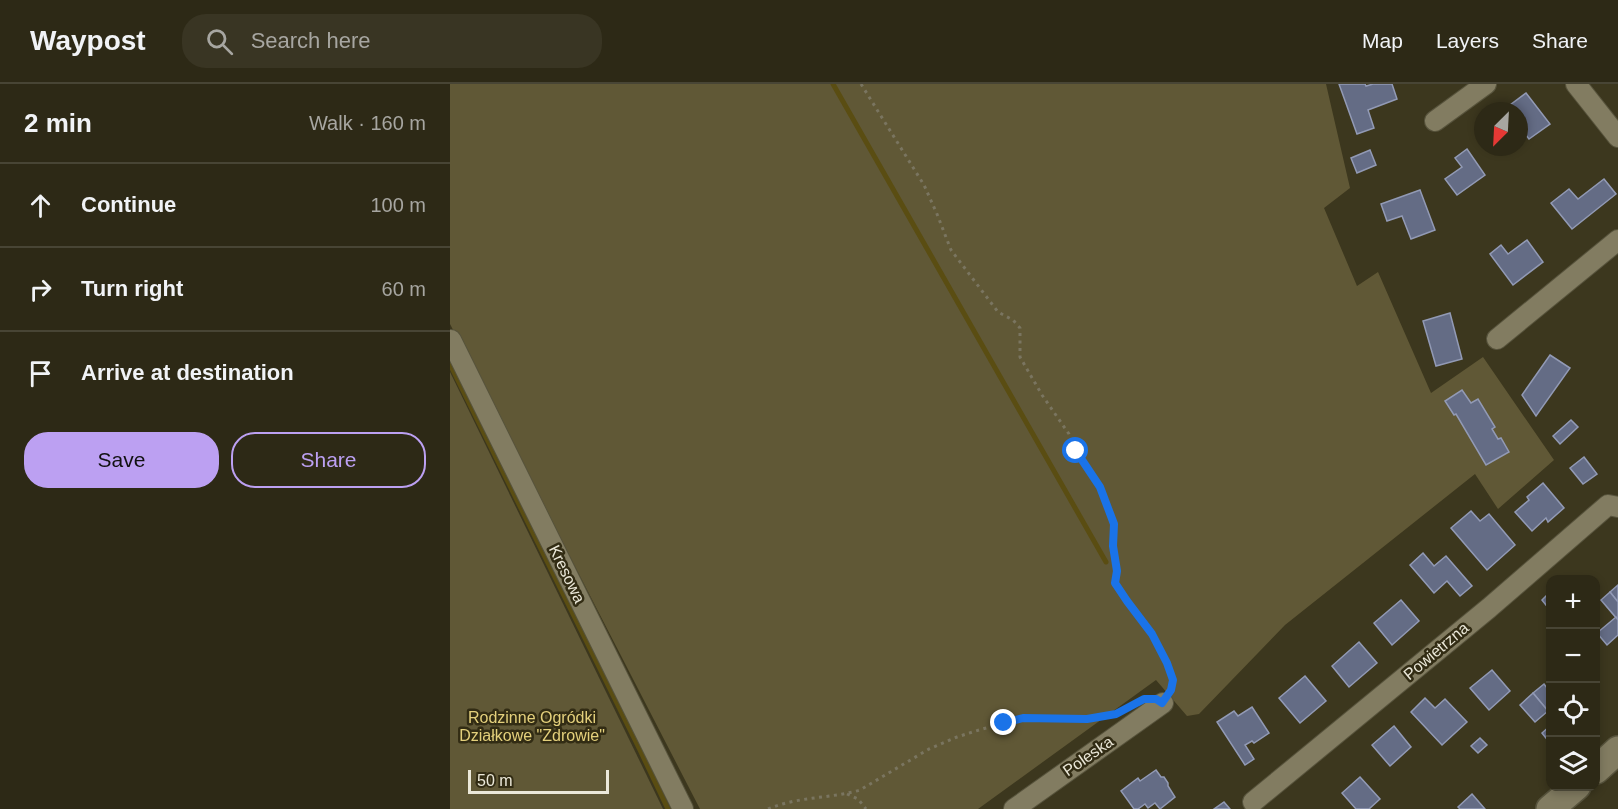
<!DOCTYPE html>
<html lang="en">
<head>
<meta charset="utf-8">
<style>
  :root { --surface:#2d2916; --page:#393523; --text:#f1f3f6; --muted:#a7a6a1; --line:#484535; --accent:#bca0f2 }
  body { margin:0; font-family:Arial,sans-serif; background:var(--page); color:var(--text) }
  .controls { position:absolute; right:18px; bottom:18px; display:grid; overflow:hidden; border-radius:12px; box-shadow:0 3px 9px #0003 }
  .controls button { width:54px; height:54px; display:grid; place-items:center; padding:0; border:0; border-bottom:2px solid var(--line); background:var(--surface); color:var(--text); font:30px sans-serif }
  .compass { position:absolute; left:1024px; top:18px; width:54px; height:54px; border-radius:50%; background:var(--surface); box-shadow:0 3px 9px #0003; rotate:204deg }
  .scale { position:absolute; left:18px; bottom:15px; width:141px; box-sizing:border-box; padding-left:6px; border:3px solid #ebe8d9; border-top:0; font-size:16px; line-height:21px; white-space:nowrap; color:#ebe8d9; -webkit-text-stroke:4px #322c14; paint-order:stroke }
  .stop { position:absolute; width:18px; height:18px; margin:-14px; border:4px solid #1a73e8; border-radius:50%; background:#fff }
  .stop.end { background:#1a73e8; border-color:#fff; box-shadow:0 2px 6px #0008 }
  .list { margin:0; padding:0; list-style:none }
  h2 { display:flex; justify-content:space-between; align-items:center; height:78px; margin:0; padding:0 24px; font-size:26px }
  h2 small { font-size:20px; font-weight:400; color:var(--muted) }
  .list li { display:grid; grid-template-columns:39px 1fr auto; gap:18px; align-items:center; box-sizing:border-box; height:84px; padding:0 24px; border-top:2px solid var(--line) }
  .list b { display:block; font-size:22px; white-space:nowrap }
  .list em { font-size:20px; font-style:normal; color:var(--muted) }
  .actions { display:flex; gap:12px; padding:18px 24px }
  .actions a { flex:1; padding:14px 0; border:2px solid var(--accent); border-radius:24px; text-align:center; font-size:21px; color:var(--accent) }
  .actions .main { background:var(--accent); color:#111 }
  .icon { flex:none; width:33px; height:33px; fill:none; stroke:currentColor; stroke-width:2; stroke-linecap:round; stroke-linejoin:round }
  .map { position:relative; flex:none; width:1168px; height:725px; overflow:hidden }
  header { display:flex; align-items:center; gap:36px; box-sizing:border-box; height:84px; padding:0 30px; background:var(--surface); border-bottom:2px solid var(--line) }
  header strong { font-size:28px }
  nav { display:flex; gap:33px; margin-inline-start:auto; font-size:21px }
  .search { width:420px; height:54px; background:var(--page); display:flex; align-items:center; gap:15px; box-sizing:border-box; padding:0 21px; border-radius:24px; color:var(--muted); font-size:22px }
  main { display:flex }
  aside { flex:1; background:var(--surface) }
  .map>svg:first-child { display:block }
  .green { fill:#605836 }
  .lines { fill:none; stroke-linecap:round; stroke-linejoin:round }
  .stream { stroke:#5a4d12; stroke-width:5 }
  .building { fill:#646c85; stroke:#929ab5; stroke-width:1.5 }
  .street-casing { stroke:#57533c; stroke-width:22 }
  .secondary-casing { stroke:#57533c; stroke-width:30 }
  .path { stroke:#7a7560; stroke-width:3; stroke-dasharray:3 4.5; stroke-linecap:butt }
  .street { stroke:#827c61; stroke-width:20 }
  .secondary { stroke:#827c61; stroke-width:27 }
  .route { stroke:#1a73e8; stroke-width:8 }
  .labels { text-anchor:middle; dominant-baseline:central; stroke-width:5; stroke-linejoin:round; paint-order:stroke }
  .street-label { font-size:16px; fill:#ebe8d9; stroke:#322c14 }
  .park-label { font-size:16px; fill:#e4d07c; stroke:#322c14 }
</style>
</head>
<body>
<header>
<strong>Waypost</strong>
<div class="search"><svg class="icon" aria-label="search" viewBox="0 0 24 24"><circle cx="10" cy="10" r="6"/><path d="M15 15l6 6"/></svg>Search here</div>
<nav><a>Map</a><a>Layers</a><a>Share</a></nav>
</header>
<main>
<aside>
<h2>2 min<small>Walk · 160 m</small></h2>
<ul class="list">
<li><svg class="icon" aria-label="ahead" viewBox="0 0 24 24"><path d="M12 20V5M6 11l6-6 6 6"/></svg><div><b>Continue</b></div><em>100 m</em></li>
<li><svg class="icon" aria-label="right" viewBox="0 0 24 24"><path d="M7 20v-9h11M14 6l5 5-5 5"/></svg><div><b>Turn right</b></div><em>60 m</em></li>
<li><svg class="icon" aria-label="arrive" viewBox="0 0 24 24"><path d="M6 21V4h12l-3 4 3 4H6"/></svg><div><b>Arrive at destination</b></div></li>
</ul>
<div class="actions"><a class="main">Save</a><a>Share</a></div>
</aside>
<div class="map">
<svg width="1168" height="725" viewBox="0 0 1168 725">
  <rect width="100%" height="100%" fill="#3c371e"/>
  <g class="green">
    <polygon points="0,0 876,0 900,104 874,124 907,202 928,188 981,309 1033,273 1104,376 1048,425 1025,390 835,541 749,630 737,632 706,596 528,725 250,725 0,240"/>
    <polygon points="0,288 196,690 213,725 0,725"/>
  </g>
  <g class="lines">
    <g class="stream">
      <polyline points="383,0 656,478"/>
      <polyline points="0,280 190,666 218,725"/>
    </g>
  </g>
  <g class="building">
    <polygon points="889,0 915,0 916,2 923,0 942,0 947,15 918,26 924,44 907,50"/>
    <polygon points="1076,9 1100,40 1079,55 1069,42 1069,27 1052,27"/>
    <polygon points="1017,65 1035,91 1007,111 995,95 1012,83 1005,74"/>
    <polygon points="920,66 926,81 907,89 901,74"/>
    <polygon points="1154,95 1166,110 1122,145 1101,119 1119,105 1128,115"/>
    <polygon points="970,106 985,146 961,155 952,132 937,137 931,120"/>
    <polygon points="1077,156 1093,178 1063,201 1040,170 1051,161 1058,170"/>
    <polygon points="1000,229 1012,275 986,282 973,237"/>
    <polygon points="1100,271 1120,284 1086,332 1072,311"/>
    <polygon points="1012,306 1021,319 1028,315 1045,343 1042,345 1048,355 1051,354 1059,368 1036,381 1006,330 1004,331 995,317"/>
    <polygon points="1121,336 1128,343 1110,360 1103,352"/>
    <polygon points="1134,373 1147,390 1133,400 1120,384"/>
    <polygon points="1093,399 1114,424 1098,438 1096,434 1082,447 1065,428 1079,416 1077,413"/>
    <polygon points="1021,427 1030,437 1039,430 1065,461 1037,486 1001,444"/>
    <polygon points="973,469 984,482 996,472 1022,502 1010,512 997,497 984,509 960,481"/>
    <polygon points="1168,501 1168,518 1160,508"/>
    <polygon points="1100,508 1100,526 1092,516"/>
    <polygon points="1160,508 1168,518 1168,536 1151,516"/>
    <polygon points="951,516 969,537 942,561 924,539"/>
    <polygon points="1166,533 1168,536 1168,551 1157,561 1147,549"/>
    <polygon points="909,558 927,579 899,603 882,582"/>
    <polygon points="1042,586 1060,607 1039,626 1020,604"/>
    <polygon points="855,592 876,617 850,639 829,614"/>
    <polygon points="1094,600 1100,608 1100,625 1098,627 1083,609"/>
    <polygon points="1083,609 1098,627 1085,638 1070,621"/>
    <polygon points="975,614 985,624 995,615 1017,638 992,661 961,628"/>
    <polygon points="802,623 819,649 804,659 802,657 795,661 804,675 795,681 767,638 784,627 788,632"/>
    <polygon points="944,642 961,663 940,682 922,661"/>
    <polygon points="1100,642 1100,659 1092,649"/>
    <polygon points="1030,654 1037,661 1028,669 1021,662"/>
    <polygon points="706,686 711,693 714,693 718,699 718,702 725,713 710,725 705,719 698,724 695,720 688,725 684,725 671,707 688,694 690,697"/>
    <polygon points="910,693 930,715 919,725 906,725 892,709"/>
    <polygon points="1022,710 1035,725 1010,725 1008,723"/>
    <polygon points="774,718 780,725 764,725"/>
  </g>
  <g class="lines">
    <g class="street-casing">
      <g id="street">
        <polyline points="1126,0 1168,53"/>
        <polyline points="985,37 1036,0"/>
        <polyline points="1047,255 1168,156"/>
        <polyline points="1,256 233,725"/>
        <polyline points="803,718 1039,524 1158,421 1168,423"/>
        <polyline points="564,725 713,619"/>
      </g>
    </g>
    <g class="secondary-casing">
      <g id="secondary">
        <polyline points="1146,686 1168,666"/>
        <polyline points="1100,725 1127,702"/>
      </g>
    </g>
    <g class="path">
      <polyline points="411,0 474,101 487,130 501,166 548,228 563,236 570,244 570,273 592,311 619,350 625,367 650,403 664,440 663,462 667,487 665,499 677,517 702,550 717,579 723,596 721,604"/>
      <polyline points="397,710 408,715 416,725"/>
      <path d="M 318,725 C 349,712 379,715 410,706 L 479,665 L 507,653 L 529,646 L 573,634 L 637,635 L 662,630"/>
    </g>
    <use href="#street" class="street"/>
    <use href="#secondary" class="secondary"/>
  </g>
  <g class="lines">
    <polyline class="route" points="554,639 573,634 637,635 666,630 694,615 706,615 712,619 721,606 723,596 717,579 702,550 677,517 665,499 667,487 663,462 664,440 650,403 626,367"/>
  </g>
  <g class="labels">
    <g class="street-label">
      <text transform="translate(117 490) rotate(64)">Kresowa</text>
      <text transform="translate(986 567) rotate(-40)">Powietrzna</text>
      <text transform="translate(638 672) rotate(-35)">Poleska</text>
    </g>
    <g class="park-label">
      <text x="82" y="633">Rodzinne Ogródki<tspan x="82" dy="18">Działkowe "Zdrowie"</tspan></text>
    </g>
  </g>
</svg>
<div class="controls">
<button>+</button>
<button>−</button>
<button><svg class="icon" aria-label="locate" viewBox="0 0 24 24"><circle cx="12" cy="12" r="6"/><path d="M12 2v4M12 18v4M2 12h4M18 12h4"/></svg></button>
<button><svg class="icon" aria-label="layers" viewBox="0 0 24 24"><path d="M12 4l9 5-9 5-9-5zM3 14l9 5 9-5"/></svg></button>
</div>
<svg class="compass" viewBox="-18 -18 36 36"><path d="M0-13l5 13h-10z" fill="#e53935"/><path d="M0 13l5-13h-10z" fill="#a7a6a1"/></svg>
<div class="scale">50 m</div>
<div class="stop" style="left:626px;top:367px"></div>
<div class="stop end" style="left:554px;top:639px"></div>
</div>
</main>
</body>
</html>
